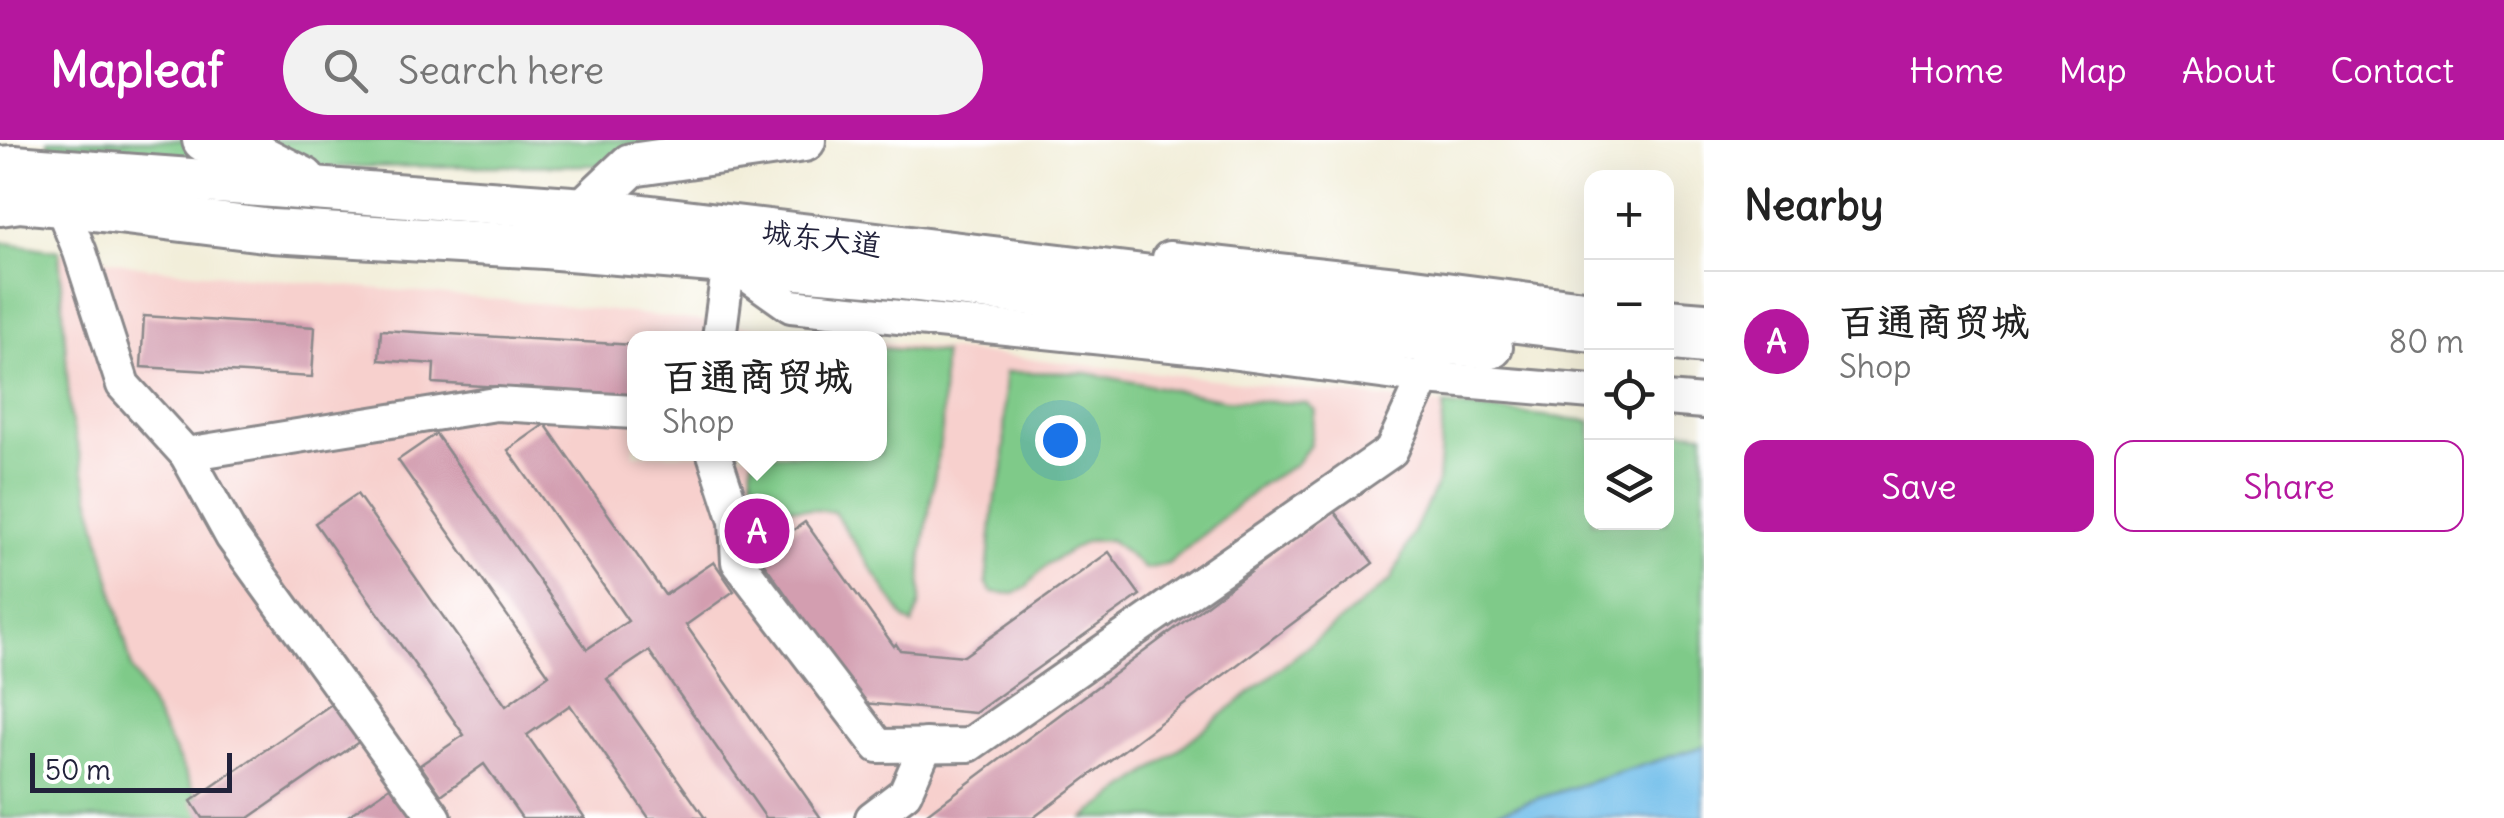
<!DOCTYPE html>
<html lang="en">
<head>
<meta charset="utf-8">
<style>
  :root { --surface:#fff; --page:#f2f2f2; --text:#222; --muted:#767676; --line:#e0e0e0; --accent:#b5179e }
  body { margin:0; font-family:Delius,"LXGW WenKai TC",sans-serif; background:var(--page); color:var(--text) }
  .controls { position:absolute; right:30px; top:30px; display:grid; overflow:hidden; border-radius:20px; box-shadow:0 10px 40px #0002 }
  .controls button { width:90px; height:90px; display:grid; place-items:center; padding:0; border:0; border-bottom:2px solid var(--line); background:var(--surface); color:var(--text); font:50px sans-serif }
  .scale { position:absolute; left:30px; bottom:25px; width:202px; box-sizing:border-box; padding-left:10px; border:5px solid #22223b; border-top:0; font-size:28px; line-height:35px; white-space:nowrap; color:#22223b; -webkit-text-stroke:8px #fff; paint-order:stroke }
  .you { position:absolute; left:1060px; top:300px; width:35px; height:35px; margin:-25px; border:8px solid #fff; border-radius:50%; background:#1a73e8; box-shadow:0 0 0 15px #1a73e833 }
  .badge { display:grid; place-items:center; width:65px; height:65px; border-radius:50%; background:var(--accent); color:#fff; font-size:32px; font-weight:700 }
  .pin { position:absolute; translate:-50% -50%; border:5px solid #fff; box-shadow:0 2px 10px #0006 }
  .popup { position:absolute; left:627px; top:191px; width:260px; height:130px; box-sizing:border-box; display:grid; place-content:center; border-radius:20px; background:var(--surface); filter:drop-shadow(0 2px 8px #0005); font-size:32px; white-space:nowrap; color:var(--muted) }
  .popup b { font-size:38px; color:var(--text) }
  .popup::after { content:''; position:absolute; left:50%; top:100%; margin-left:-20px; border:20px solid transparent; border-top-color:var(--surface) }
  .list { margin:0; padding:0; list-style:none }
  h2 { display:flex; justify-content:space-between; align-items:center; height:130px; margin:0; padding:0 40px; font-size:42px }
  h2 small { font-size:32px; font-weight:400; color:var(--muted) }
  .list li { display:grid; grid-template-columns:65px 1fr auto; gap:30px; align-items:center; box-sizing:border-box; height:140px; padding:0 40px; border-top:2px solid var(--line) }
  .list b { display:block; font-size:38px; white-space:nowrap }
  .list p { margin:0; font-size:32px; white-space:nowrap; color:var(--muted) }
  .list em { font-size:32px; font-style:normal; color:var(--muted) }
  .actions { display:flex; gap:20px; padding:30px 40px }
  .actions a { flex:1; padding:22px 0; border:2px solid var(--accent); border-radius:20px; text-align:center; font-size:35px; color:var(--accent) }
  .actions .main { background:var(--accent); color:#fff }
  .icon { flex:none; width:55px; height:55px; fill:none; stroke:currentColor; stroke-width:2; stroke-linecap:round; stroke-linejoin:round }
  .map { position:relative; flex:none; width:1704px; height:678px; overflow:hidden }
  header { display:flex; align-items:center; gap:60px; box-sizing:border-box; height:140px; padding:0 50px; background:var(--accent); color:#fff }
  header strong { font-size:48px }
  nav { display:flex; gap:55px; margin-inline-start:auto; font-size:35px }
  .search { width:700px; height:90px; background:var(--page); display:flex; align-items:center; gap:25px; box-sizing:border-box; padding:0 35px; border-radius:55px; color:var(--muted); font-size:38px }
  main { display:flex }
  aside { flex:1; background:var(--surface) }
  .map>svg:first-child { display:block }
  .built { fill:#f7d0cd }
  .green { fill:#7fca89; stroke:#507662; stroke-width:2.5 }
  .water { fill:#70bdea; stroke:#497092; stroke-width:2.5 }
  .building { fill:#d39eb0 }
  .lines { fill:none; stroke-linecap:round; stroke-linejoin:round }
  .minor-casing { stroke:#8a888a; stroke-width:38 }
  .major-casing { stroke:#8a888a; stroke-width:48 }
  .minor { stroke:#fff; stroke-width:32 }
  .major { stroke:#fff; stroke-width:42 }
  .labels { text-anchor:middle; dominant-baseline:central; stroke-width:8; stroke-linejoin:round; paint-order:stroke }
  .street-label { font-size:30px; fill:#22223b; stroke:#fff }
</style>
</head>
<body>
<header>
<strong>Mapleaf</strong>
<div class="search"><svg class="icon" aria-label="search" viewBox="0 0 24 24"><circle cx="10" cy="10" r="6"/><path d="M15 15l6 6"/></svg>Search here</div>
<nav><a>Home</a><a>Map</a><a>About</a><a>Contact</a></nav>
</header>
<main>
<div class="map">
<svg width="1704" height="678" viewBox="0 0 1704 678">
  <rect width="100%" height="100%" fill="#fff"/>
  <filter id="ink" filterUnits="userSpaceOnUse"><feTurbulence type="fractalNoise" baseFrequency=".01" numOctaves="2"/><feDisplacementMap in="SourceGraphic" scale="20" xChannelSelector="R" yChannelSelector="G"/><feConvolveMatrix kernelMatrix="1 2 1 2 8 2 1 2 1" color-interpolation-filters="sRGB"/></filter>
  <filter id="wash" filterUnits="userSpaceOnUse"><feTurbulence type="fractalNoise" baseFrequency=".0048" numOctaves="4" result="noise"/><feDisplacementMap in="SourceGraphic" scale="40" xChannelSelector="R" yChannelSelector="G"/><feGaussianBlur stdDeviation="2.25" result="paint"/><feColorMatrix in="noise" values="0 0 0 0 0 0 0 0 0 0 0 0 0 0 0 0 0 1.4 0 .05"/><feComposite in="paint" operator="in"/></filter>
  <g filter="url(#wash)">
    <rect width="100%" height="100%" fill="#f2eed9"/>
    <polygon class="built" points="59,111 149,128 566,166 853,198 634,198 634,314 880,314 880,202 1444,265 1438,341 1391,440 1164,621 1084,678 209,678 132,529 70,275"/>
    <g class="green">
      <polygon points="48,0 721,0 631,25 50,29"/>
      <polygon points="0,102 59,111 70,275 132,529 209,678 0,678"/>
      <path d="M 880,208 L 943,213 L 942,290 L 922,416 L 920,463 L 913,485 L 904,478 L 834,372 L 787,367 L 777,373 C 754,363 749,337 753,314 L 880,314 Z"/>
      <polygon points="1005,232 1087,233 1225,260 1306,263 1315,270 1310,305 1296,324 1264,343 1168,424 1145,429 1111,400 1087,401 1049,423 1025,448 1014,454 992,452 986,443 994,364 1004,328"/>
      <polygon points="1444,265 1591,281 1592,382 1666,382 1667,289 1704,293 1704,606 1477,678 1084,678 1164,621 1391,440 1438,341"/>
    </g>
    <polygon class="water" points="1704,606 1704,678 1477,678"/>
    <g id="blocks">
      <g class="building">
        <polygon points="144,176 315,187 312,237 141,227"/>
        <polygon points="381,190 634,205 634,255 433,243 434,224 379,220"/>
        <polygon points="545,284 665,455 714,422 734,451 686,485 821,678 766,678 649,511 607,539 705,678 649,678 570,565 527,595 585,678 522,678 484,624 441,655 420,625 464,595 315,383 357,354 506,566 549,535 398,320 436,294 587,509 628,481 508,310"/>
        <polygon points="1333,370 1373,423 1033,678 930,678 927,674"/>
        <polygon points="805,382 894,506 896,504 900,510 964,516 1109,412 1140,455 975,573 863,563 758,415"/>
        <polygon points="336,561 363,599 249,678 202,678 191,661"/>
        <polygon points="393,645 416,678 345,678"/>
      </g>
    </g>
  </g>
  <g filter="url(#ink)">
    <use href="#blocks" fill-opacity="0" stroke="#8a888a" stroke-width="2.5"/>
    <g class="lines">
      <g class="minor-casing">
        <g id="minor">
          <polyline points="61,65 80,112 123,245 186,314 496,264 634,272"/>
          <polyline points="1169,118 1405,144 1592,168"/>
          <polyline points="1666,176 1704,179"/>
          <polyline points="719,198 729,122 791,166 1200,208 1426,238 1592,252"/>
          <polyline points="1666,259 1704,262"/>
          <polyline points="186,314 232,397 435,678"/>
          <polyline points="714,314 736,381 738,422 878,606 969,605 1391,311 1441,202"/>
          <polyline points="872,678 905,653 926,605"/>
        </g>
      </g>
      <g class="major-casing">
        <g id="major">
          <polyline points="204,0 261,17 304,39"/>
          <polyline points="0,28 14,27 585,69 1592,190"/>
          <polyline points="0,64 20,61 61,65 272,91 545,107 869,134 1329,191 1491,207"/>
          <polyline points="571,82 631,25 804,0"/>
          <polyline points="1666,198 1704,202"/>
        </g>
      </g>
      <use href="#minor" class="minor"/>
      <use href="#major" class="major"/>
    </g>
  </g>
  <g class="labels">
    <g class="street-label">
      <text transform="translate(822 98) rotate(7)">城东大道</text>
    </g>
  </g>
</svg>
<div class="controls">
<button>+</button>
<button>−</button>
<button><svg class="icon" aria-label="locate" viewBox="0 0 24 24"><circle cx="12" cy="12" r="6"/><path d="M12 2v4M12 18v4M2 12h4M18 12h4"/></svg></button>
<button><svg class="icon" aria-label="layers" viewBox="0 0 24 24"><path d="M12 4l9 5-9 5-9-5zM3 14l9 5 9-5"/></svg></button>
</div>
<div class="scale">50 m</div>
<div class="you"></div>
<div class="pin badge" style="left:757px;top:391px">A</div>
<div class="popup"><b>百通商贸城</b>Shop</div>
</div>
<aside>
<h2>Nearby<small></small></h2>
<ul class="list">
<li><span class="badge">A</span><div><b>百通商贸城</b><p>Shop</p></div><em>80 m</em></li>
</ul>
<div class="actions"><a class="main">Save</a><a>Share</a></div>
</aside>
</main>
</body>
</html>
